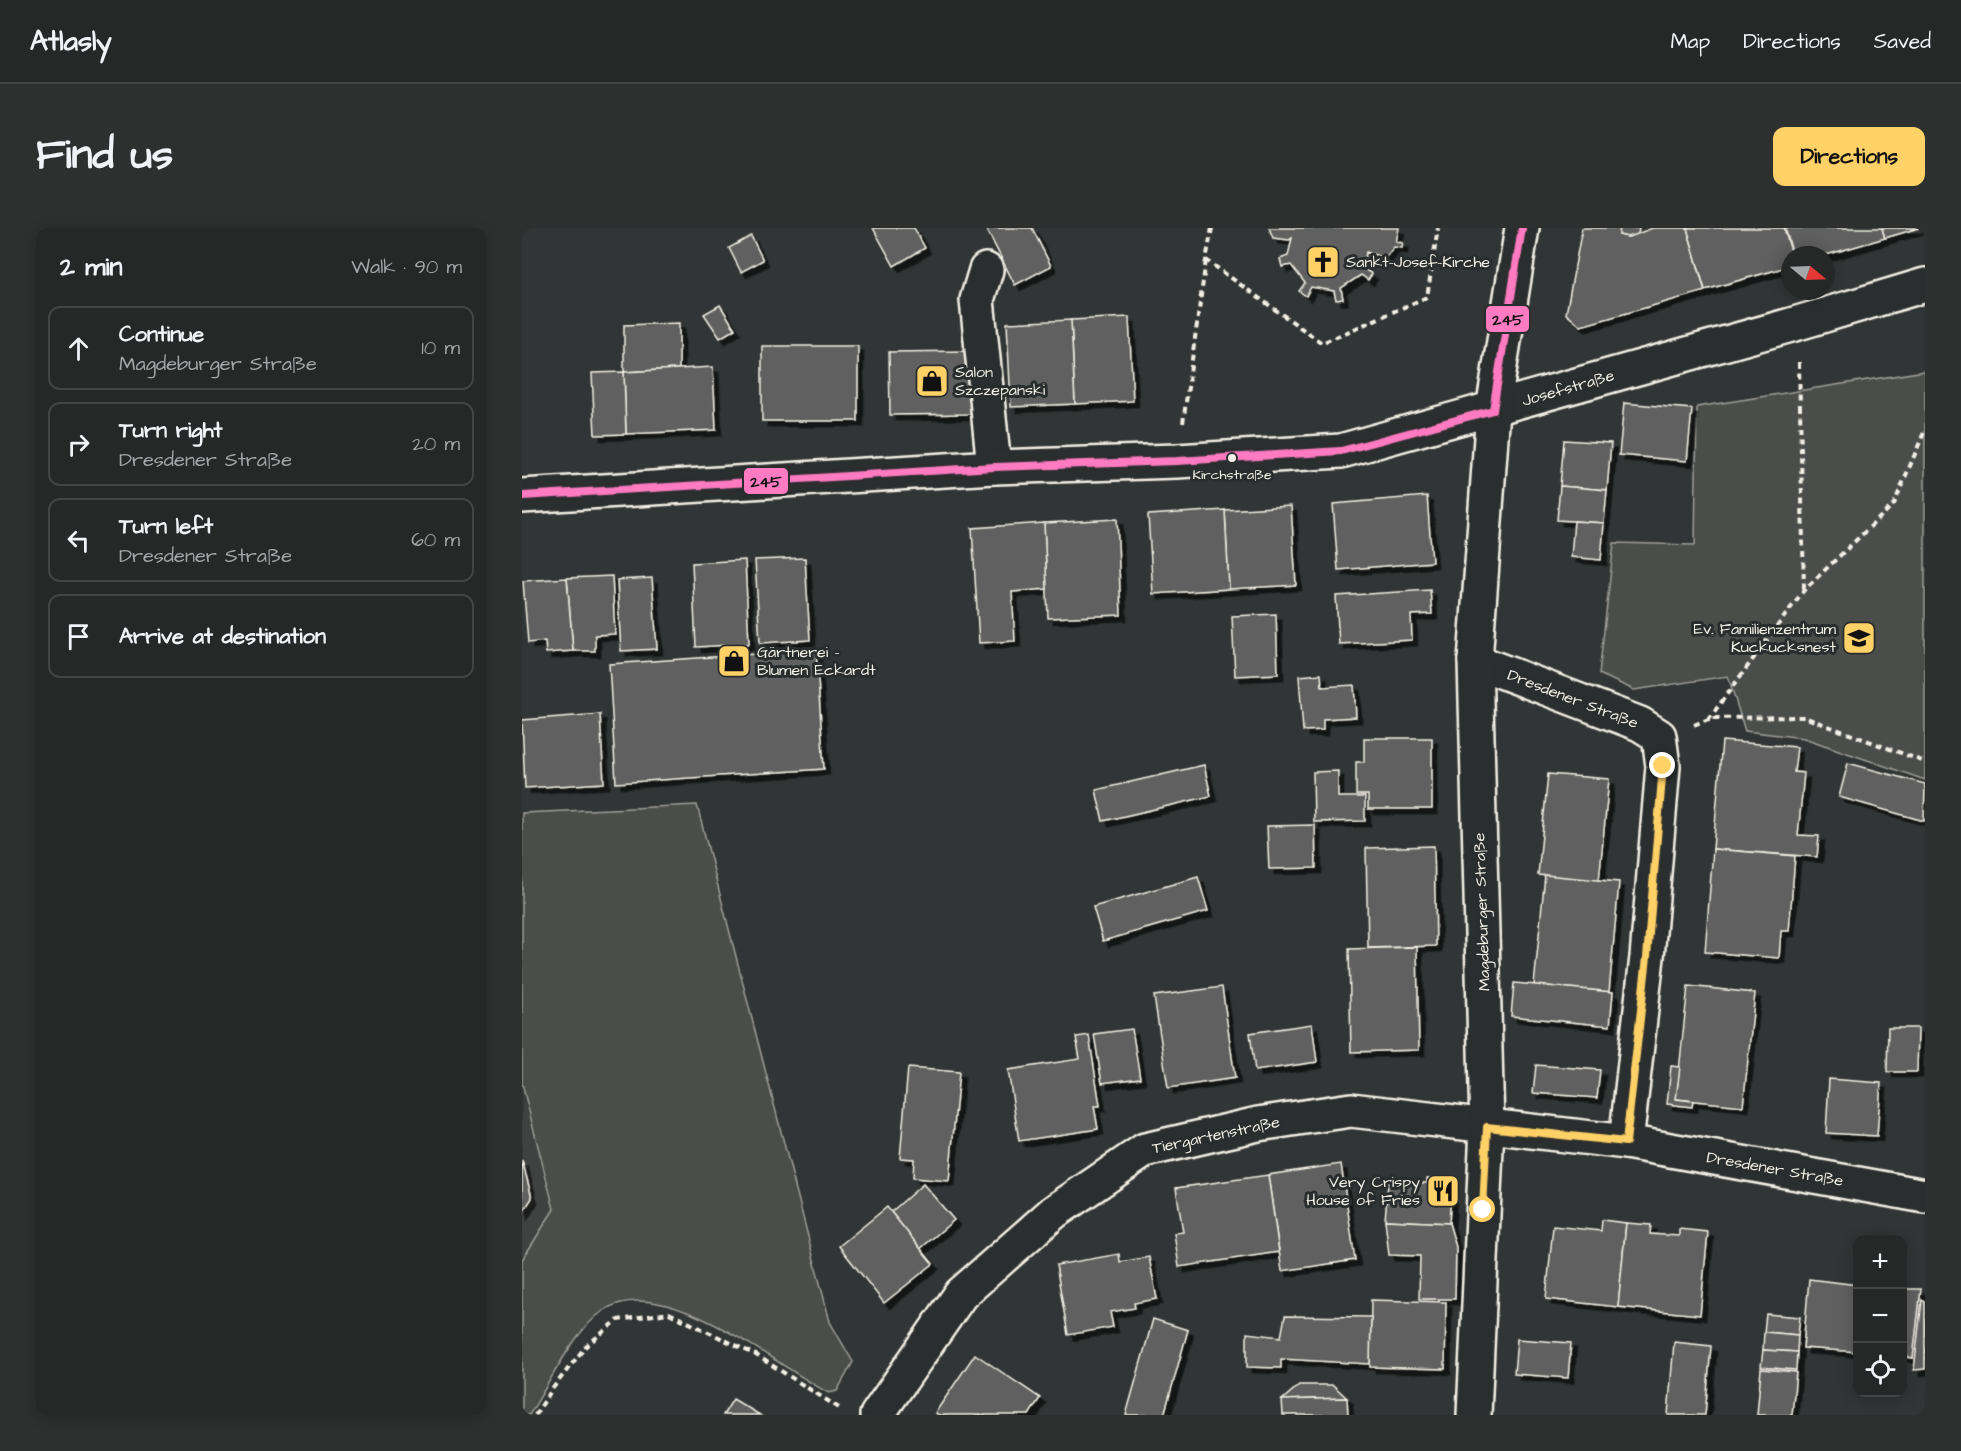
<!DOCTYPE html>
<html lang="en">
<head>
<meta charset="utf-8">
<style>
  :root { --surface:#262828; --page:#2e3030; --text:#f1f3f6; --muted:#a4a6a8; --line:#424445; --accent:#ffd166 }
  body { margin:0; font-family:"Architects Daughter",sans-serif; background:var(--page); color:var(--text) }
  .controls { position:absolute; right:18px; bottom:18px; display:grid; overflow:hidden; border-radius:12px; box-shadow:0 3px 15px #0003 }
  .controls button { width:54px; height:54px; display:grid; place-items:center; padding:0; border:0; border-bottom:2px solid var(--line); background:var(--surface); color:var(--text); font:30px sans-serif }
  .compass { position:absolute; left:1259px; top:18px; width:54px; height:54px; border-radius:50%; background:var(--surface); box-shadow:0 3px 15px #0003; rotate:109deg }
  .stop { position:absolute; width:18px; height:18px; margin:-14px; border:4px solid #ffd166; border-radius:50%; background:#fff }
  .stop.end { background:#ffd166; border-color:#fff; box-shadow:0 2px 6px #0008 }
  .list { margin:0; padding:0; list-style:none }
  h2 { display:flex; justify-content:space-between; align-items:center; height:78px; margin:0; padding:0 24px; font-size:26px }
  h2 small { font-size:20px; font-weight:400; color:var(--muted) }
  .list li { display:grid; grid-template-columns:39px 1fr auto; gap:18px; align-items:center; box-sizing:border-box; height:84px; margin:0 12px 12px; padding:0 12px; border:2px solid var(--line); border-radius:12px }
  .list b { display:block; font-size:22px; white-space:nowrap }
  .list p { margin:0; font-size:20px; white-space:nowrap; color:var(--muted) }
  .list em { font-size:20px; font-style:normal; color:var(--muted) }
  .icon { flex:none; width:33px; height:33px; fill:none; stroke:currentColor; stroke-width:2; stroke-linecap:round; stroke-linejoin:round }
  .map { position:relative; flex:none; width:1403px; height:1187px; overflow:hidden; border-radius:12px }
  header { display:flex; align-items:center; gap:36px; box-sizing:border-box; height:84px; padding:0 30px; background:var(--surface); border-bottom:2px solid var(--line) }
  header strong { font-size:28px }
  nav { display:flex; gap:33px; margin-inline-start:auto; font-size:21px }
  .intro { display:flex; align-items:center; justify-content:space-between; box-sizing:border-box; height:144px; padding:0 36px }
  h1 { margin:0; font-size:42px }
  .button { padding:15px 27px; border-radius:12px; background:var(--accent); color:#111; font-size:21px; font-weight:700 }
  main { display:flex; gap:36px; padding:0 36px }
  aside { flex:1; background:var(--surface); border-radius:12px; box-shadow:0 3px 15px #0003 }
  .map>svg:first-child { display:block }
  .built { fill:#404242 }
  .green { fill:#4b4d4c; stroke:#a09f9a; stroke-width:1.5 }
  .building { fill:#5f605f; stroke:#f4f1e8; stroke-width:1.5; filter:url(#shadow) }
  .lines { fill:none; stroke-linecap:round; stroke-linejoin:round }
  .minor-casing { stroke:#f4f1e8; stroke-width:38 }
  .path { stroke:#f4f1e8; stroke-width:4; stroke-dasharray:6 4.5; stroke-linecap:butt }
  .minor { stroke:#2a2d2e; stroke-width:33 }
  .bus-1-casing { stroke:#2a2d2e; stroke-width:12 }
  .bus-1 { stroke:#fe7ac1; stroke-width:8 }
  .route { stroke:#ffd166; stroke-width:8 }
  .bus-dot { fill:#f4f1e8; stroke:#2a2d2e; stroke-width:2 }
  .labels { text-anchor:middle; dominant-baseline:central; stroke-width:6; stroke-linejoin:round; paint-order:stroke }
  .bus-label { font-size:14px; fill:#f4f1e8; stroke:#2a2d2e }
  .poi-label { font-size:16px; fill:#f4f1e8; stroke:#2a2d2e; text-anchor:start }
  .street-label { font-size:16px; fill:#f4f1e8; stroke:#2a2d2e }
  .line-badge { stroke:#2a2d2e; stroke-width:2 }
  .pale-badge-label { font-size:16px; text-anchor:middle; font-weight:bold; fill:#111 }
</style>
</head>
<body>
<header>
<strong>Atlasly</strong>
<nav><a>Map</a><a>Directions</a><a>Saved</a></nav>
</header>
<div class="intro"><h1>Find us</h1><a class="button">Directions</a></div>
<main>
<aside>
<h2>2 min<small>Walk · 90 m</small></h2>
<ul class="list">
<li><svg class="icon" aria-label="ahead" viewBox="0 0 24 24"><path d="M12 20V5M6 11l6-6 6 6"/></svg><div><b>Continue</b><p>Magdeburger Straße</p></div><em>10 m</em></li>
<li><svg class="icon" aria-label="right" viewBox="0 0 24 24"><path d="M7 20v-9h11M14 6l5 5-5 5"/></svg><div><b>Turn right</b><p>Dresdener Straße</p></div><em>20 m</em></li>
<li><svg class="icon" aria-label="left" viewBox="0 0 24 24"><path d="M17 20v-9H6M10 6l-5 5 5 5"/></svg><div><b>Turn left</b><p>Dresdener Straße</p></div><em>60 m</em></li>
<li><svg class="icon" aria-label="arrive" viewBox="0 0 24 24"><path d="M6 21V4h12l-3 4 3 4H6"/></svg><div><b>Arrive at destination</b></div></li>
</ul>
</aside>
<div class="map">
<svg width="1403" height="1187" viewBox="0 0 1403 1187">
  <defs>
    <filter id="shadow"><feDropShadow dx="5.5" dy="5.5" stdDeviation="0" flood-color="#0009"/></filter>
  </defs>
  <rect width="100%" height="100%" fill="#323535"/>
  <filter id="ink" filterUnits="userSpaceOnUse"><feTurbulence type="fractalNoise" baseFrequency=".0167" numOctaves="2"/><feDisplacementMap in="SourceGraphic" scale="12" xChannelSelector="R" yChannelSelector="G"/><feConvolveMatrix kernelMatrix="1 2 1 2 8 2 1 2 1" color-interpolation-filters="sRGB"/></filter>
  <g filter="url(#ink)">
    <polygon class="built" points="0,863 31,981 0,1030"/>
    <g class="green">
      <polygon points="1403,143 1403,552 1282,510 1223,503 1206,448 1112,462 1077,446 1092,315 1173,317 1175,179"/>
      <path d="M 175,577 L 308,1094 L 331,1134 L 315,1163 L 307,1165 C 255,1138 140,1042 81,1083 C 50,1105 28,1155 7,1187 L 0,1187 L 0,1032 L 32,981 L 0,856 L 0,585 Z"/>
    </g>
    <g class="building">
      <polygon points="351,0 392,0 403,20 372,38"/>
      <polygon points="464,0 510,0 529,38 493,57"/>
      <polygon points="747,0 877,0 874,14 881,15 880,20 872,19 863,30 844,24 842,41 850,46 846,52 839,47 819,60 821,71 814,72 812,63 789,59 784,68 777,63 783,55 769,37 760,39 758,31 766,28 770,10 767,12 751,10"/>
      <polygon points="1060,0 1098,0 1097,7 1106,9 1131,0 1165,0 1183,63 1059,98 1044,86"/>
      <polygon points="1098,0 1117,0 1116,6 1106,9 1097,7"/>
      <polygon points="1165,0 1262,0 1270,27 1268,38 1183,62"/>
      <polygon points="1263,0 1360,0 1363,10 1304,27 1271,27"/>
      <polygon points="1360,0 1397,0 1363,10"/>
      <polygon points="229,8 241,32 219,44 207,20"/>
      <polygon points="198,77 213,101 198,110 182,86"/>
      <polygon points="607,89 611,173 553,176 549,92"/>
      <polygon points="549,92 553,176 489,179 485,95"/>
      <polygon points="157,95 157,141 102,144 102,97"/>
      <rect x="240" y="118" width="96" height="75"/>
      <polygon points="449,123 450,186 368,187 367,124"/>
      <polygon points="191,139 194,202 104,206 102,144"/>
      <polygon points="102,144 104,206 73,207 70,145"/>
      <polygon points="1102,175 1170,181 1165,233 1097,227"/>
      <polygon points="1042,212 1089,215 1085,262 1038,258"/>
      <polygon points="1038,258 1085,262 1082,295 1035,292"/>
      <polygon points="905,268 910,334 816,342 811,276"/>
      <polygon points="769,278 774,357 707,361 703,282"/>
      <polygon points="703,282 707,361 631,366 626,287"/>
      <polygon points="595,291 599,387 526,390 522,295"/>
      <polygon points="1052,293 1082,295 1079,332 1049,329"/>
      <polygon points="522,295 525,361 490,364 493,413 457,415 450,300"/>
      <polygon points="283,330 288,412 238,415 233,332"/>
      <polygon points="223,332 227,416 174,419 170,335"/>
      <polygon points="90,348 93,406 73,407 73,423 51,423 45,350"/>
      <polygon points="45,350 51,423 24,425 23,413 6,415 1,353"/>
      <polygon points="130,350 135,421 99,423 95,352"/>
      <polygon points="908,362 910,386 889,387 890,412 817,416 814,368"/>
      <polygon points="754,386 756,446 713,448 710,388"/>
      <polygon points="294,422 302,541 94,555 87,436"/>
      <polygon points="799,446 800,459 832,457 834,489 801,491 801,502 781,503 777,448"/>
      <polygon points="78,486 82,555 3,560 0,492"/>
      <polygon points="842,510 910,510 910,581 846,581 846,567 834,567 834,534 842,534"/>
      <polygon points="1200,513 1275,519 1272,544 1282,545 1276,607 1297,608 1295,629 1191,621"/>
      <polygon points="1326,535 1403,556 1402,593 1317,569"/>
      <polygon points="682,537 689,568 581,593 574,562"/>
      <polygon points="816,543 816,569 843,569 843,593 792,594 791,544"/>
      <polygon points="1026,546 1087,551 1077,653 1016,647"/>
      <polygon points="793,597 794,640 747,641 745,598"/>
      <polygon points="912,618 914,718 846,720 844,620"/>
      <polygon points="1191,621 1273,628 1267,703 1259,703 1257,730 1183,724"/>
      <polygon points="1023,647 1097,654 1087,764 1012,757"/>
      <polygon points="676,649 686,683 581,713 571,679"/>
      <polygon points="895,719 897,822 829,824 827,721"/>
      <polygon points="992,755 1091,764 1088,798 989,788"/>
      <polygon points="1166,758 1233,765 1221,878 1154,871"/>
      <polygon points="700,759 713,850 646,860 632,768"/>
      <polygon points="790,796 795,834 733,843 728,805"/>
      <polygon points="1366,800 1396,800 1395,844 1365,844"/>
      <polygon points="610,801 618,850 580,855 572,806"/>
      <polygon points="567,807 578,878 572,878 576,901 497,913 486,842 558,831 554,809"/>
      <polygon points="1014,837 1078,842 1075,870 1011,865"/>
      <polygon points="1149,838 1158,839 1154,871 1171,873 1170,879 1145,876"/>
      <polygon points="386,840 437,844 427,953 391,950 392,931 378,930"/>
      <polygon points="1307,851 1359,855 1355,908 1304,905"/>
      <polygon points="0,932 10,970 0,986"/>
      <polygon points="819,936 833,1032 760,1043 746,947"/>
      <polygon points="746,947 757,1024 657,1039 652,1005 661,1004 654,960"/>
      <polygon points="905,950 930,951 927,995 863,992 866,954 905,955"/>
      <polygon points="401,956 432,992 398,1021 369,984"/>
      <polygon points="365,979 411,1036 362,1075 317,1018"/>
      <polygon points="863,992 927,995 934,1019 933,1071 897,1071 898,1028 867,1027"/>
      <polygon points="1080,992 1104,995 1096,1079 1024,1071 1031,998 1079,1003"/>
      <polygon points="1104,995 1129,997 1128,1006 1157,1008 1157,1001 1186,1004 1178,1087 1096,1079"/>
      <polygon points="597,1026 598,1034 627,1029 635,1071 612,1075 613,1080 588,1084 591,1099 546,1107 534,1037"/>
      <polygon points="1287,1051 1336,1057 1336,1124 1281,1120"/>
      <polygon points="1380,1061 1399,1061 1391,1130 1380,1128"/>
      <polygon points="849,1072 924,1074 923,1141 848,1139"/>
      <polygon points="1400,1072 1403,1074 1403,1141 1392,1142"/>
      <polygon points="1244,1086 1278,1089 1276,1107 1242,1104"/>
      <polygon points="763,1088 849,1089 848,1136 759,1131 759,1140 725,1139 725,1105 759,1109"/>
      <polygon points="631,1091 666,1102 642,1187 604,1187"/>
      <polygon points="1242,1104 1276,1107 1275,1124 1241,1122"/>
      <polygon points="995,1111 1049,1115 1046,1150 992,1146"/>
      <polygon points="1152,1114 1189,1118 1183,1187 1146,1187"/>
      <polygon points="1241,1122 1275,1124 1274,1142 1239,1139"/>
      <polygon points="453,1126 518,1170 507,1187 417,1187 413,1185"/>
      <polygon points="1239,1141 1274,1144 1270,1187 1235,1187"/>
      <polygon points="777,1157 811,1157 825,1170 760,1172"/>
      <polygon points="825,1170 826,1187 761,1187 760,1172"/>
      <polygon points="211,1171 238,1187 201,1187"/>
    </g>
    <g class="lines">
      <g class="minor-casing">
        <g id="minor">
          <polyline points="464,42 455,72 472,239"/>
          <polyline points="0,268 472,239 655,233 819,223 1276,95 1403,57"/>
          <polyline points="953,433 1118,496 1137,508 1141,538 1125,729 1104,914"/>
          <polyline points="355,1187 439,1066 532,984 623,922 736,896 829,882 1104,914 1403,968"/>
          <polyline points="952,1187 965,899 953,433 971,182 1000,0"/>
        </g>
      </g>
      <g class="path">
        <polyline points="690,0 684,32 800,115 905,69 916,0"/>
        <polyline points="1277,134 1282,361"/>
        <polyline points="661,195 684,32"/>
        <polyline points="1186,492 1282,362 1372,276 1403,202"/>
        <polyline points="1172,497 1189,490 1282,489 1403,534"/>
        <polyline points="13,1187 31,1160 64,1118 96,1092 147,1085 234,1127 317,1180"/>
      </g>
      <use href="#minor" class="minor"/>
      <g class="bus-1-casing">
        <g id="bus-1">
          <polyline points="971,182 1000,0"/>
          <polyline points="0,268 472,239 655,233 819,223 971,182"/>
        </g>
      </g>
      <use href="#bus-1" class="bus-1"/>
    </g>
  </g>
  <g class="lines" filter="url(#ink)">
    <polyline class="route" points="961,982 965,899 1104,914 1125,729 1141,538"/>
  </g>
  <defs>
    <g id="church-square" transform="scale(1.725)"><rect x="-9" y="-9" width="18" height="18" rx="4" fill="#ffd166" stroke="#2a2d2e"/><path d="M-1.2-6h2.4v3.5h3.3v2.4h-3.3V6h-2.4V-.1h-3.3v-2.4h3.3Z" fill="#111"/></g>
    <g id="shop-square" transform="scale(1.725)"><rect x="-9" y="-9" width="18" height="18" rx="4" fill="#ffd166" stroke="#2a2d2e"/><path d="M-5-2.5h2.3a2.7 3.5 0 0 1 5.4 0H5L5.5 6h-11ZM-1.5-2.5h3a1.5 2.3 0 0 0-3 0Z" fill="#111"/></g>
    <g id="school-square" transform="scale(1.725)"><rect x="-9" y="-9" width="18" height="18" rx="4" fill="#ffd166" stroke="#2a2d2e"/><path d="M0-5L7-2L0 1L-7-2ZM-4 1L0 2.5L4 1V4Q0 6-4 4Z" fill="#111"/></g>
    <g id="restaurant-square" transform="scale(1.725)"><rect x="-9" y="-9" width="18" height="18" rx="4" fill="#ffd166" stroke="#2a2d2e"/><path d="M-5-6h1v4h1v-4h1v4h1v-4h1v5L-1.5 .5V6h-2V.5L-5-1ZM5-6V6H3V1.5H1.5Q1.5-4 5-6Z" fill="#111"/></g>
  </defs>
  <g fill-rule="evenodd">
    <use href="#church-square" x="801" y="34"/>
    <use href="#shop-square" x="410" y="153"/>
    <use href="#school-square" x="1337" y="410"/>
    <use href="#shop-square" x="212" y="433"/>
    <use href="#restaurant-square" x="921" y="963"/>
  </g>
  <circle class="bus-dot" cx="710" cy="230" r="5"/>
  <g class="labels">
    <g class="bus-label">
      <text x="710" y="247">Kirchstraße</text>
    </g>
    <g class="poi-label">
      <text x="824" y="34">Sankt-Josef-Kirche</text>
      <text x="433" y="144">Salon<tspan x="433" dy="18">Szczepanski</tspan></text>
      <text x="1314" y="401" text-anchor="end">Ev. Familienzentrum<tspan x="1314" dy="18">Kuckucksnest</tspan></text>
      <text x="235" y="424">Gärtnerei -<tspan x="235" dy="18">Blumen Eckardt</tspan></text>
      <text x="898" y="954" text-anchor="end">Very Crispy<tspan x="898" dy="18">House of Fries</tspan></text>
    </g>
    <g class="street-label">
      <text transform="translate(1046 160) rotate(-16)">Josefstraße</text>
      <text transform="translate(1051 471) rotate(21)">Dresdener Straße</text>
      <text transform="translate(960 684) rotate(-92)">Magdeburger Straße</text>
      <text transform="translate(694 907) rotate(-12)">Tiergartenstraße</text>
      <text transform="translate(1253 941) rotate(10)">Dresdener Straße</text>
    </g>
  </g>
  <g class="line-badge">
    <rect x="963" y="77" width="45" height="28" rx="6" fill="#fe7ac1"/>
    <rect x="221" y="239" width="46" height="28" rx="6" fill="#fe7ac1"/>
  </g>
  <g class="pale-badge-label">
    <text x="986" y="97">245</text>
    <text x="244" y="259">245</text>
  </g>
</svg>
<div class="controls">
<button>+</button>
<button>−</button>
<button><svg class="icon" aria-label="locate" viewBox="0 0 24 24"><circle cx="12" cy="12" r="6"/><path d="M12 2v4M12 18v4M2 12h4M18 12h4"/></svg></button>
</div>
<svg class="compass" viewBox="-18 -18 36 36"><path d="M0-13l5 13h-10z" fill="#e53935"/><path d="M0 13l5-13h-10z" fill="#a4a6a8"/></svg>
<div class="stop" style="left:961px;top:982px"></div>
<div class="stop end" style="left:1141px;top:538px"></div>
</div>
</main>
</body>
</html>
